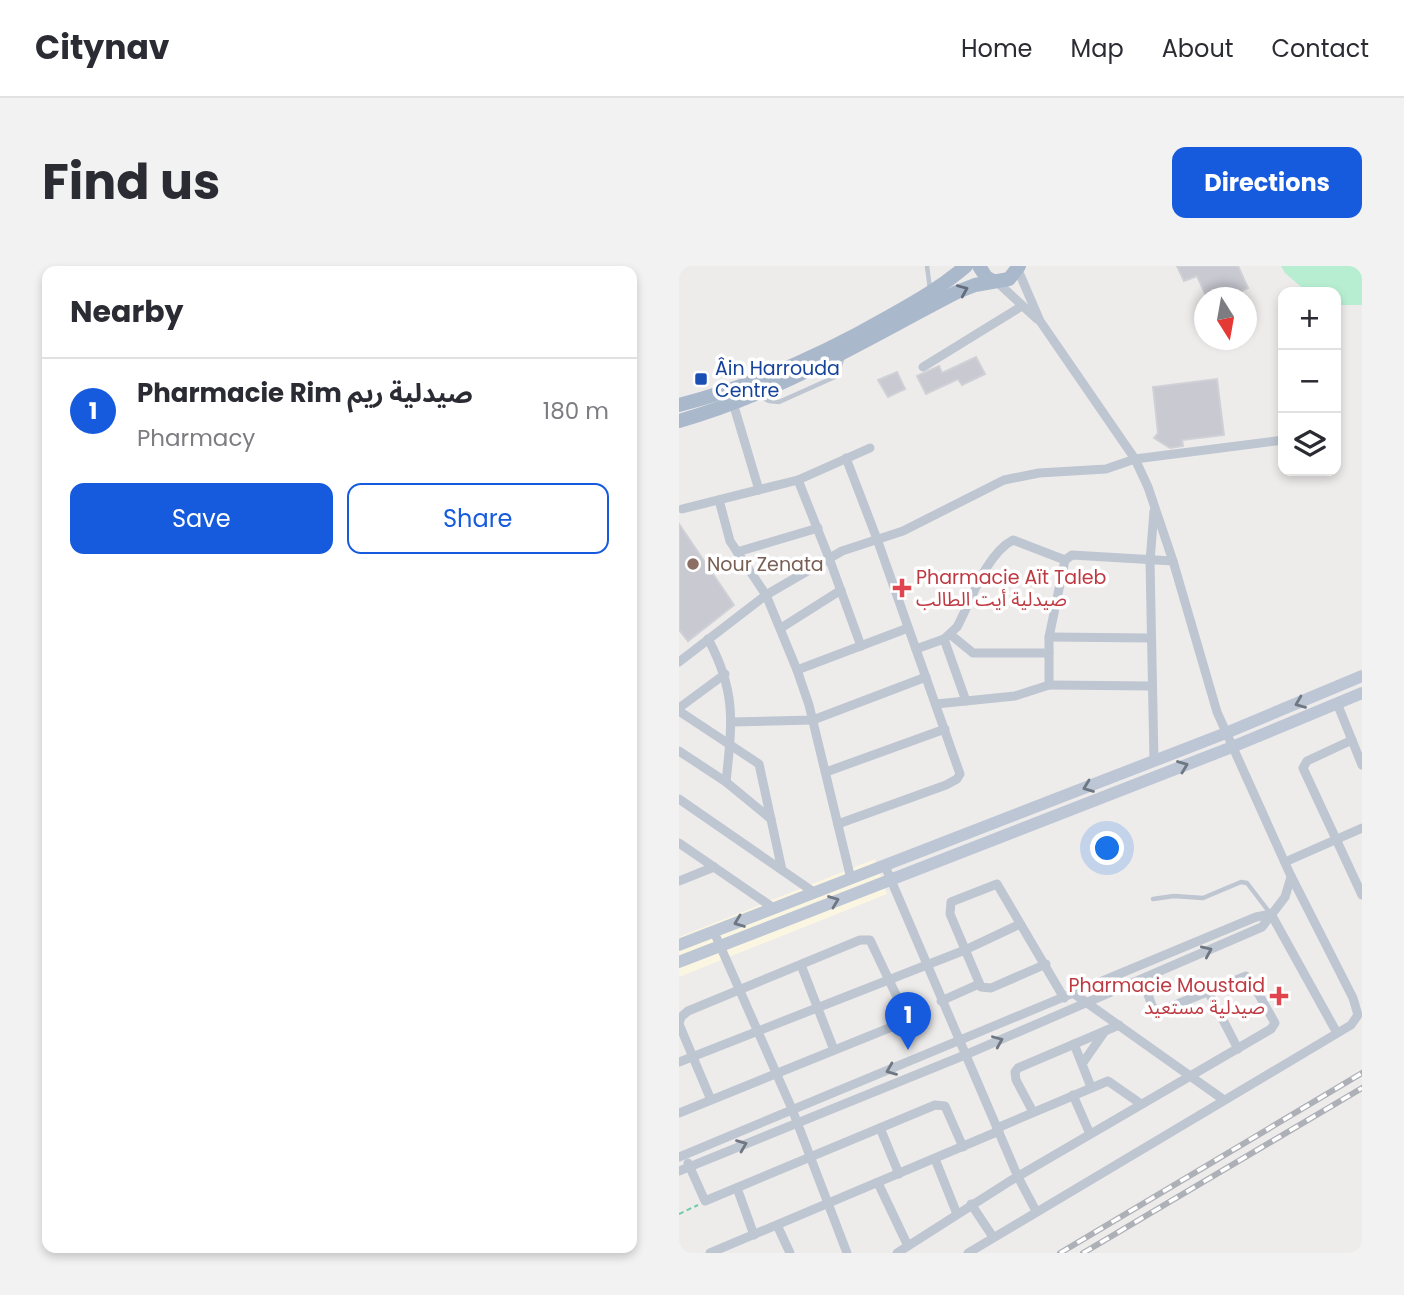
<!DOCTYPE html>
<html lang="en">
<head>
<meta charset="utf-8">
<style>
  :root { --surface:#fff; --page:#f2f2f3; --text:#2b2b33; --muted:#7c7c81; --line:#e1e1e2; --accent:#165bdd }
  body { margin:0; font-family:Poppins,"Noto Sans Arabic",sans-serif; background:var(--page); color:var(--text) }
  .controls { position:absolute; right:21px; top:21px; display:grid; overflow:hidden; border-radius:14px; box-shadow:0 4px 10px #0003 }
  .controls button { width:63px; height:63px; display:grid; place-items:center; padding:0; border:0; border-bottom:2px solid var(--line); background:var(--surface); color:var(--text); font:35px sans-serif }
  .compass { position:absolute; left:515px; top:21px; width:63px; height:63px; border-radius:50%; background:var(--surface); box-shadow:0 4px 10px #0003; rotate:169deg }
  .you { position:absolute; left:429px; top:583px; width:24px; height:24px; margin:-18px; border:5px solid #fff; border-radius:50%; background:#1a73e8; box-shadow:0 0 0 10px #1a73e833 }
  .badge { display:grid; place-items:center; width:46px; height:46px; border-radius:50%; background:var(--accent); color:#fff; font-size:23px; font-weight:700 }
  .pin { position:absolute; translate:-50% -58px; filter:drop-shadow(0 2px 4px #0008) }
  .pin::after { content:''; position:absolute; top:37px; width:24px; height:21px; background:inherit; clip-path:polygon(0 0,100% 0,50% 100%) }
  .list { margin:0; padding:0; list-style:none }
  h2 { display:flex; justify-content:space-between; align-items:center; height:91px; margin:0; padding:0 28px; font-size:30px }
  h2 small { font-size:23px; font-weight:400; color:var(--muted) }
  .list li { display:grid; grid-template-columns:46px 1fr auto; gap:21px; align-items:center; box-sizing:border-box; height:105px; padding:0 28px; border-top:2px solid var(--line) }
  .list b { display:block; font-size:26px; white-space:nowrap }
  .list p { margin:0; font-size:23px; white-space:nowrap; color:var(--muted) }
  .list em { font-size:23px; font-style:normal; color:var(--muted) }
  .actions { display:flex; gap:14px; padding:21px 28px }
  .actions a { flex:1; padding:16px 0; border:2px solid var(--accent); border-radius:14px; text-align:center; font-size:24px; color:var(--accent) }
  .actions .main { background:var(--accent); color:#fff }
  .icon { flex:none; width:38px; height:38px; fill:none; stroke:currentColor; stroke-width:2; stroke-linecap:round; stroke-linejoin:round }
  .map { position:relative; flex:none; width:683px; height:987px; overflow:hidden; border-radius:14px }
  header { display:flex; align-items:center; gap:42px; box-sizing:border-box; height:98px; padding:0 35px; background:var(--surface); border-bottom:2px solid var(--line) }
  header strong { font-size:33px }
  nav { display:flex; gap:38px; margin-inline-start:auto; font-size:24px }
  .intro { display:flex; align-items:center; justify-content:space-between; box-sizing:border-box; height:168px; padding:0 42px }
  h1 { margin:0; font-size:49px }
  .button { padding:18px 32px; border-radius:14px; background:var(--accent); color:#fff; font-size:24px; font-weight:700 }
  main { display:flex; gap:42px; padding:0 42px }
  aside { flex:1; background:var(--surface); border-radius:14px; box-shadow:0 4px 10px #0003 }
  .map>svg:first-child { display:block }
  .commercial { fill:#fbf6e2 }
  .green { fill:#b7eed1 }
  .building { fill:#c8c9d1; stroke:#cfd1d7; stroke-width:2 }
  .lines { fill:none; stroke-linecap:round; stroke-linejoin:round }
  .path { stroke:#6fcca7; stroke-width:2; stroke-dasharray:5 3.5; stroke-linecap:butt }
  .lane { stroke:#bec6d1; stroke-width:4.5 }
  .street { stroke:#bec6d1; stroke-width:9 }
  .secondary { stroke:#bdc6d5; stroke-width:12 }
  .primary { stroke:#aab8cb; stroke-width:14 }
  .rail-casing { stroke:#adb0b6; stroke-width:6 }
  .rail { stroke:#fff; stroke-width:3.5; stroke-dasharray:10; stroke-linecap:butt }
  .oneway { stroke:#636d7b }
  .oneway2 { stroke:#6e7784 }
  .oneway3 { stroke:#6f7783 }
  .transit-dot { fill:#1a4fb4; stroke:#fff; stroke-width:2.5 }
  .education-dot { fill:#8d6e63; stroke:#fff; stroke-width:2.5 }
  .health-dot { fill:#e0444e; stroke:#fff; stroke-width:2.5 }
  .labels { text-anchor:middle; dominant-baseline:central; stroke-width:7; stroke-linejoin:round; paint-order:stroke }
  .transit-label { font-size:19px; fill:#164399; stroke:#fff; text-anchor:start }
  .education-label { font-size:19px; fill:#785e54; stroke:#fff; text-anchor:start }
  .health-label { font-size:19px; fill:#be3a42; stroke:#fff; text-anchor:start }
</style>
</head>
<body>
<header>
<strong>Citynav</strong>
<nav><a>Home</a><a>Map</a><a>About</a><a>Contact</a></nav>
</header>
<div class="intro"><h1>Find us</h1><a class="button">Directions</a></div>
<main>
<aside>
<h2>Nearby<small></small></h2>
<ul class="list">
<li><span class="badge">1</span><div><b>Pharmacie Rim صيدلية ريم</b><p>Pharmacy</p></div><em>180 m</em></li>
</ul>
<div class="actions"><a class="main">Save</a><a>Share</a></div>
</aside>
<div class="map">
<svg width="683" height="987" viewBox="0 0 683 987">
  <rect width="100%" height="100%" fill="#eeebeb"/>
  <polygon class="commercial" points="196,593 208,628 0,711 0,671"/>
  <polygon class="green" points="602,0 683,0 683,39 657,39 657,26 628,26 606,7"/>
  <g class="building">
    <polygon points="498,0 559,0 569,22 548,32 528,32 518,10 505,15"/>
    <polygon points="297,91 306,108 283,119 279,113 247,128 238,110 260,100 263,107"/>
    <polygon points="218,106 226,123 209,131 199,114"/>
    <polygon points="538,113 545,169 503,174 504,180 491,182 475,172 479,167 474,121"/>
    <polygon points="0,258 55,339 9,375 0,364"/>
  </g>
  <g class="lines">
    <polyline class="path" points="0,948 19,939"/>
    <g class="lane">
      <polyline points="248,0 251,23"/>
      <polyline points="79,130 90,135 100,136 158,110 164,90"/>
      <polyline points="474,633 495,630 524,632 562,616 568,617 591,647"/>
    </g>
    <g class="street">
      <polyline points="318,16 358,53"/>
      <polyline points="244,101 343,40"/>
      <polyline points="54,137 80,224"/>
      <polyline points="119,214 150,292 182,380"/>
      <polyline points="40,234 51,275 87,329 118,404 130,439 172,613"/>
      <polyline points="3,243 119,214 191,182"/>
      <polyline points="58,286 139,262"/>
      <polyline points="102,362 162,324"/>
      <polyline points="272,369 294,387 370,387"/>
      <polyline points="370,371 471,372"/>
      <path d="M 29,373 C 58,426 53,458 47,516"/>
      <polyline points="265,373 287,435"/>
      <path d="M 237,383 L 265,373 L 278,361 C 292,335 307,288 334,274 L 386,294"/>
      <polyline points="0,396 87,329 163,285 224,265 325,214 360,207 427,203 456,193 604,174"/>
      <polyline points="118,404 229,362"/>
      <polyline points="370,419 473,420"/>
      <polyline points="658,437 683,499"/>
      <polyline points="257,438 336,430 370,419 370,371 386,294 393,289 494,295"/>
      <polyline points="0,442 46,408"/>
      <polyline points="0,445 80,498 103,604"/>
      <polyline points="53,456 134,454 247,411"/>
      <polyline points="673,474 628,495 624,502 683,629"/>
      <polyline points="0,485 47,516 92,553"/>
      <polyline points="475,495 471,295 475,245"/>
      <polyline points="147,506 266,463"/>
      <polyline points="0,533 136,627"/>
      <polyline points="159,558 267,519 278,513 281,508 198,273 167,192"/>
      <polyline points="0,577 96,643"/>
      <polyline points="606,596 683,562"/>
      <polyline points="206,600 339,911 357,945"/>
      <polyline points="0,615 35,601"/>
      <polyline points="592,648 658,767"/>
      <polyline points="35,666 113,843 168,987"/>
      <polyline points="367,698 312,722 302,721 271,648 272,636 318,618 385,732"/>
      <polyline points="122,699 155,784"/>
      <polyline points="529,725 559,783"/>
      <polyline points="394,727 545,834"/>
      <polyline points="262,735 300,718"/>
      <polyline points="395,778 412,821"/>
      <polyline points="0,796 286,684 341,658"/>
      <polyline points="403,798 426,765"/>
      <polyline points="394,829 411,868"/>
      <polyline points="354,846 337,814 336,806 339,802 440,759"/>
      <polyline points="0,847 220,758 227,750 191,674 181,674 9,745 2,751 0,758 32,834"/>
      <polyline points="201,862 220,908"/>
      <polyline points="318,862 429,815 462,838"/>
      <polyline points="0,891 577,651 592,648"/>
      <polyline points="256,893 278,948"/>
      <polyline points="9,897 26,935 256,839 266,840 284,881"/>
      <polyline points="0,905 286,789 583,661 606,631 612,611"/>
      <polyline points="199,917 229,980"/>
      <polyline points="58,922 75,969"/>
      <polyline points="292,938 314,971"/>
      <polyline points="98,959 111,987"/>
      <polyline points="31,987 320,865"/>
      <polyline points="218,987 331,915 592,763 596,757 571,713 567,710 479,746 473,740 464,714"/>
      <polyline points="289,987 672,759 679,749 674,732 611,608 538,446 494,295 469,221 456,193 361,55 339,4"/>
    </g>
    <g class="secondary">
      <polyline points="0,679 547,467 683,410"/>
      <polyline points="0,696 553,481 683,427"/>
    </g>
    <g class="primary">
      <polyline points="300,0 307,11 314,15"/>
      <path d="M 0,139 C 74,120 145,88 211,50 C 238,35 264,20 287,0"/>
      <path d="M 0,155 C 100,127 187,73 278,26 L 296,19 L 330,13 L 340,0"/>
    </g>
    <g class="rail-casing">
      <g id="rail">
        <polyline points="381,987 683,807"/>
        <polyline points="404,987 683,822"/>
      </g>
    </g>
    <use href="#rail" class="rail"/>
  </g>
  <defs><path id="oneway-chevron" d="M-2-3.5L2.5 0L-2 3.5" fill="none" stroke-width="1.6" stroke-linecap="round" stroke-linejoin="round" transform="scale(1.75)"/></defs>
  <use class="oneway" href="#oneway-chevron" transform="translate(284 24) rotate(-23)"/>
  <g class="oneway2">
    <use href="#oneway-chevron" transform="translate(621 437) rotate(158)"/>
    <use href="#oneway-chevron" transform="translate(504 500) rotate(-21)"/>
    <use href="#oneway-chevron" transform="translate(409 521) rotate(159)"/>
    <use href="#oneway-chevron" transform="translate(155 635) rotate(-21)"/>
    <use href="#oneway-chevron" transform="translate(60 656) rotate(159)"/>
  </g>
  <g class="oneway3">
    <use href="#oneway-chevron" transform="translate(528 685) rotate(-24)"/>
    <use href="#oneway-chevron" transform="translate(319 775) rotate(-23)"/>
    <use href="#oneway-chevron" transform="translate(212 804) rotate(158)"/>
    <use href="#oneway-chevron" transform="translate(63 879) rotate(-22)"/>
  </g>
  <rect class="transit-dot" x="15" y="106" width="14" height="14" rx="3.5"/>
  <circle class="education-dot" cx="14" cy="298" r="7"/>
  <g class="health-dot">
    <path d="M219.5 311.5h7v7h7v7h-7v7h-7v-7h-7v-7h7z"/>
    <path d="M596.5 719.5h7v7h7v7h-7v7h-7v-7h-7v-7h7z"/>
  </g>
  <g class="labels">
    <g class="transit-label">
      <text x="36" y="102">Âin Harrouda<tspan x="36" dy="22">Centre</tspan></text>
    </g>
    <g class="education-label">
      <text x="28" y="298">Nour Zenata</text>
    </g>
    <g class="health-label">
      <text x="237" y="311">Pharmacie Aït Taleb<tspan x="237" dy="22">صيدلية أيت الطالب</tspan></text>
      <text x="586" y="719" text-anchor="end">Pharmacie Moustaid<tspan x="586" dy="22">صيدلية مستعيد</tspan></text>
    </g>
  </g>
</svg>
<div class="controls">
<button>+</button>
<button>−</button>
<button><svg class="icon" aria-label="layers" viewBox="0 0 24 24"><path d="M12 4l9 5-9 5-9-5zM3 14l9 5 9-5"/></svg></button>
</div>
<svg class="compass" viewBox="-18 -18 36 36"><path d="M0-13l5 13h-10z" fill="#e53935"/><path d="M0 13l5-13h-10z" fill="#7c7c81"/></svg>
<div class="you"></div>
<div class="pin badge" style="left:229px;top:784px">1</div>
</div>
</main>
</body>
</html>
